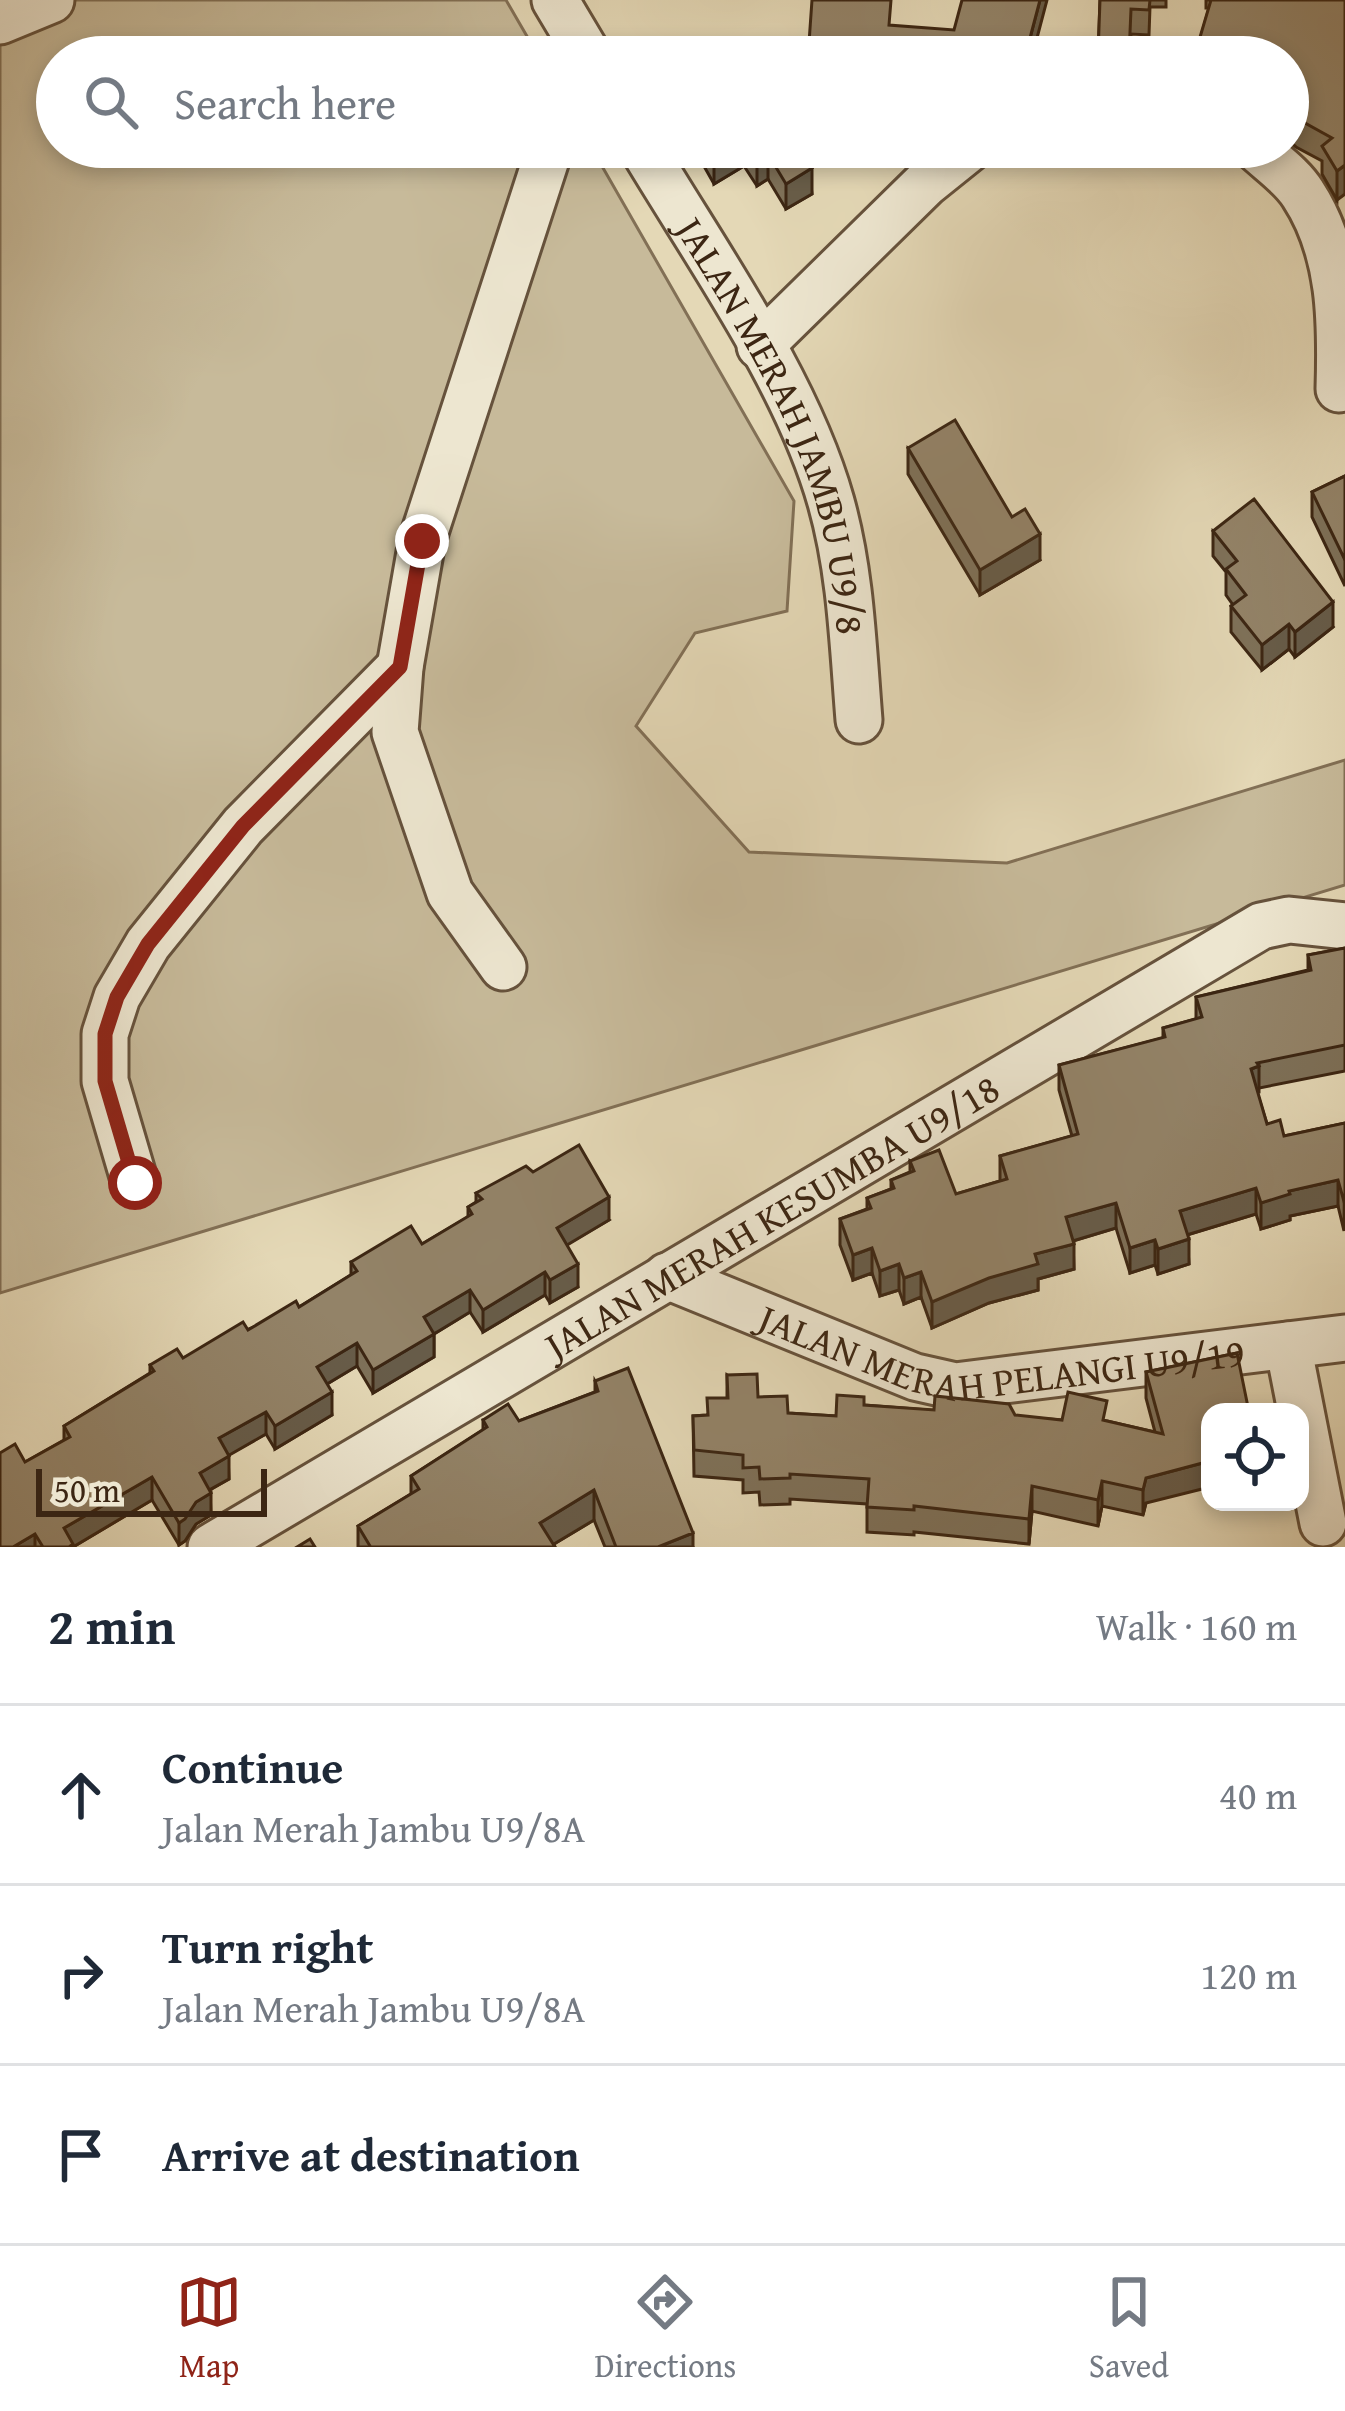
<!DOCTYPE html>
<html lang="en">
<head>
<meta charset="utf-8">
<style>
  :root { --surface:#fff; --page:#f2f2f3; --text:#1f2937; --muted:#747a83; --line:#e0e1e3; --accent:#8f2418 }
  body { margin:0; font-family:"Gentium Book Plus",serif; background:var(--page); color:var(--text) }
  .controls { position:absolute; right:36px; bottom:36px; display:grid; overflow:hidden; border-radius:24px; box-shadow:0 6px 18px #0003 }
  .controls button { width:108px; height:108px; display:grid; place-items:center; padding:0; border:0; border-bottom:3px solid var(--line); background:var(--surface); color:var(--text); font:60px sans-serif }
  .scale { position:absolute; left:36px; bottom:30px; width:231px; box-sizing:border-box; padding-left:12px; border:6px solid #3c2613; border-top:0; font-size:33px; line-height:42px; white-space:nowrap; color:#3c2613; -webkit-text-stroke:9px #ede6d0; paint-order:stroke }
  .stop { position:absolute; width:36px; height:36px; margin:-27px; border:9px solid #8f2418; border-radius:50%; background:#fff }
  .stop.end { background:#8f2418; border-color:#fff; box-shadow:0 3px 12px #0008 }
  .list { margin:0; padding:0; list-style:none }
  h2 { display:flex; justify-content:space-between; align-items:center; height:156px; margin:0; padding:0 48px; font-size:51px }
  h2 small { font-size:39px; font-weight:400; color:var(--muted) }
  .list li { display:grid; grid-template-columns:78px 1fr auto; gap:36px; align-items:center; box-sizing:border-box; height:180px; padding:0 48px; border-top:3px solid var(--line) }
  .list b { display:block; font-size:45px; white-space:nowrap }
  .list p { margin:0; font-size:39px; white-space:nowrap; color:var(--muted) }
  .list em { font-size:39px; font-style:normal; color:var(--muted) }
  .icon { flex:none; width:66px; height:66px; fill:none; stroke:currentColor; stroke-width:2; stroke-linecap:round; stroke-linejoin:round }
  .map { position:relative; flex:none; width:1345px; height:1547px; overflow:hidden }
  .search { position:absolute; background:var(--surface); box-shadow:0 6px 18px #0003; left:36px; right:36px; top:36px; height:132px; display:flex; align-items:center; gap:30px; box-sizing:border-box; padding:0 42px; border-radius:66px; color:var(--muted); font-size:45px }
  .sheet { height:696px; background:var(--surface) }
  nav { display:flex; justify-content:space-around; align-items:center; box-sizing:border-box; height:168px; border-top:3px solid var(--line); background:var(--surface); font-size:33px; color:var(--muted) }
  nav a { display:grid; justify-items:center; gap:6px }
  nav .on { color:var(--accent) }
  .map>svg:first-child { display:block }
  .green { fill:#c7ba9a; stroke:#827056; stroke-width:3 }
  .lines { fill:none; stroke-linecap:round; stroke-linejoin:round }
  .minor-casing { stroke:#66523c; stroke-width:51 }
  .minor { stroke:#ede6d0; stroke-width:45 }
  .wall { fill:#7e7159; stroke:#3c2613; stroke-width:3 }
  .shaded-wall { fill:#675c49; stroke:#3c2613; stroke-width:3 }
  .building { fill:#938368; stroke:#3c2613; stroke-width:3 }
  .route { stroke:#8f2418; stroke-width:15 }
  .labels { text-anchor:middle; dominant-baseline:central; stroke-width:12; stroke-linejoin:round; paint-order:stroke }
  .street-label { font-size:39px; fill:#3c2613; stroke:#ede6d0 }
</style>
</head>
<body>
<div class="map">
<svg width="1345" height="1547" viewBox="0 0 1345 1547">
  <rect width="100%" height="100%" fill="#e4d8b6"/>
  <filter id="stains"><feTurbulence type="fractalNoise" baseFrequency=".00167" numOctaves="4"/><feColorMatrix values="0 0 0 0 .2 0 0 0 0 .09 0 0 0 0 .02 0 0 0 .5 -.17"/></filter>
  <radialGradient id="worn" r=".72"><stop offset=".6" stop-color="#630" stop-opacity="0"/><stop offset="1" stop-color="#630" stop-opacity=".3"/></radialGradient>
  <polygon class="green" points="0,0 506,0 539,57 57,57 57,147 591,147 794,501 787,611 695,633 636,726 749,852 1007,863 1345,760 1345,885 0,1293"/>
  <g class="lines">
    <g class="minor-casing">
      <g id="minor">
        <polyline points="555,0 589,57"/>
        <polyline points="0,21 51,0"/>
        <path id="s1" d="M 642,147 C 707,256 797,381 831,502 C 851,573 853,647 859,720"/>
        <path d="M 1255,147 C 1271,162 1292,176 1303,194 C 1341,252 1341,322 1339,389"/>
        <polyline points="760,346 925,184 971,147"/>
        <polyline points="503,967 450,893 395,732 400,667 422,541 550,147"/>
        <polyline points="135,1183 105,1081 105,1034 117,997 148,944 243,826 400,667"/>
        <path id="s2" d="M 667,1276 L 915,1377 L 955,1386 L 1345,1338"/>
        <polyline points="1288,1345 1323,1523"/>
        <path id="s3" d="M 211,1547 L 1261,926 L 1289,920 L 1345,926"/>
      </g>
    </g>
    <use href="#minor" class="minor"/>
  </g>
  <g class="wall">
    <polygon points="1100,0 1166,0 1166,7 1150,7 1149,35 1131,34 1130,57 1098,57"/>
    <polygon points="1206,0 1345,0 1337,200 1322,174 1322,161 1296,147 1288,140 1288,57 1195,57 1209,8 1206,8"/>
    <polygon points="700,147 813,147 813,159 808,162 812,194 786,209 768,179 757,186 744,166 714,184 700,159"/>
    <polygon points="908,448 1012,517 1040,560 980,595 908,474"/>
    <polygon points="1345,476 1345,586 1312,517 1312,492"/>
    <polygon points="1213,531 1333,627 1295,657 1289,649 1262,670 1231,632 1231,606 1233,605 1226,595 1226,572 1213,556"/>
    <polygon points="1345,948 1345,1071 1259,1088 1257,1092 1267,1124 1284,1136 1345,1123 1344,1231 1338,1206 1290,1216 1290,1220 1261,1229 1256,1214 1187,1235 1189,1264 1158,1274 1155,1265 1130,1273 1116,1228 1073,1241 1074,1269 1038,1279 1038,1290 989,1303 932,1328 921,1297 904,1304 899,1290 880,1296 872,1273 853,1280 840,1245 840,1219 867,1209 867,1198 891,1189 891,1180 910,1172 910,1161 956,1194 1000,1181 1000,1156 1072,1136 1059,1090 1059,1065 1163,1038 1163,1028 1196,1019 1196,997 1308,970 1308,955"/>
    <polygon points="533,1172 609,1220 566,1245 578,1287 550,1303 545,1295 483,1332 470,1312 434,1334 434,1357 373,1393 357,1366 327,1384 332,1415 275,1449 266,1434 228,1455 229,1479 210,1490 211,1515 196,1524 185,1541 179,1545 152,1500 73,1547 0,1547 25,1462 64,1440 64,1426 150,1373 150,1365 183,1358 299,1307 351,1275 351,1262 422,1244 468,1217 468,1207 476,1202 476,1193"/>
    <polygon points="1237,1353 1146,1503 1143,1515 1102,1506 1098,1526 1032,1511 1029,1544 914,1532 914,1535 867,1532 867,1504 790,1499 790,1504 760,1505 759,1492 743,1493 743,1480 694,1476 693,1416 707,1415 727,1398 727,1375 758,1397 788,1413 836,1416 864,1405 1062,1420 1107,1421 1155,1432 1146,1398 1146,1372"/>
    <polygon points="595,1381 693,1547 605,1547 594,1520 554,1544 555,1547 358,1547 358,1526 411,1494 411,1476 483,1430 483,1420 519,1421 595,1392"/>
  </g>
  <g class="shaded-wall">
    <polygon points="1040,0 1047,0 1032,57 1025,57"/>
    <polygon points="733,147 744,147 744,166 714,184 714,158"/>
    <polygon points="797,147 813,147 813,159 797,169"/>
    <polygon points="768,154 768,179 757,186 757,161"/>
    <polygon points="1345,165 1345,194 1337,200 1337,171"/>
    <polygon points="812,168 812,194 786,209 786,184"/>
    <polygon points="1040,534 1040,560 980,595 980,570"/>
    <polygon points="1333,602 1333,627 1295,657 1295,632"/>
    <polygon points="1289,624 1289,649 1262,670 1262,645"/>
    <polygon points="1259,1066 1259,1092 1251,1094 1251,1069"/>
    <polygon points="1338,1180 1338,1206 1290,1216 1290,1220 1261,1229 1261,1203 1289,1191"/>
    <polygon points="1256,1188 1256,1214 1180,1237 1180,1211"/>
    <polygon points="609,1197 609,1220 557,1251 557,1228"/>
    <polygon points="1116,1203 1116,1228 1066,1243 1066,1217"/>
    <polygon points="1189,1239 1189,1264 1158,1274 1158,1249"/>
    <polygon points="1155,1240 1155,1265 1130,1273 1130,1248"/>
    <polygon points="1074,1244 1074,1269 1038,1279 1038,1290 989,1303 932,1328 932,1302 1035,1254"/>
    <polygon points="872,1248 872,1273 853,1280 853,1255"/>
    <polygon points="578,1264 578,1287 550,1303 550,1280"/>
    <polygon points="899,1264 899,1290 880,1296 880,1271"/>
    <polygon points="545,1272 545,1295 483,1332 483,1310"/>
    <polygon points="921,1272 921,1297 904,1304 904,1278"/>
    <polygon points="470,1290 470,1312 424,1340 424,1317"/>
    <polygon points="434,1334 434,1357 373,1393 373,1370"/>
    <polygon points="357,1343 357,1366 317,1390 317,1367"/>
    <polygon points="332,1392 332,1415 275,1449 275,1426"/>
    <polygon points="266,1412 266,1434 219,1461 219,1438"/>
    <polygon points="229,1456 229,1479 200,1495 200,1473"/>
    <polygon points="1210,1461 1210,1487 1146,1503 1143,1515 1143,1490 1146,1478"/>
    <polygon points="152,1477 152,1500 73,1547 64,1547 64,1528"/>
    <polygon points="1102,1481 1102,1506 1098,1526 1098,1500"/>
    <polygon points="1032,1486 1032,1511 1029,1544 1029,1519"/>
    <polygon points="594,1490 594,1520 549,1547 540,1523"/>
    <polygon points="211,1493 211,1515 196,1524 185,1541 179,1545 179,1523 196,1502"/>
    <polygon points="693,1533 693,1547 658,1547"/>
    <polygon points="35,1534 35,1547 13,1547"/>
  </g>
  <g class="building">
    <polygon points="812,0 891,0 889,25 954,30 962,0 1040,0 1025,57 808,57"/>
    <polygon points="1100,0 1150,0 1149,10 1131,9 1129,56 1098,55"/>
    <polygon points="1211,0 1345,0 1345,165 1337,171 1322,146 1332,138 1296,118 1288,111 1288,57 1205,57 1195,54"/>
    <polygon points="744,38 748,45 757,40 767,57 712,57"/>
    <polygon points="707,147 733,147 714,158"/>
    <polygon points="748,147 799,147 812,168 786,184 768,154 757,161"/>
    <polygon points="955,420 1012,517 1025,509 1040,534 980,570 908,448"/>
    <polygon points="1345,476 1345,560 1312,492"/>
    <polygon points="1254,499 1333,602 1295,632 1289,624 1262,645 1231,606 1246,595 1226,569 1237,561 1213,531"/>
    <polygon points="1345,948 1345,1045 1257,1063 1259,1066 1251,1069 1267,1124 1280,1120 1284,1136 1345,1123 1345,1205 1338,1180 1289,1191 1290,1194 1261,1203 1256,1188 1180,1211 1189,1239 1158,1249 1155,1240 1130,1248 1116,1203 1066,1217 1074,1244 1035,1254 1038,1264 989,1278 932,1302 921,1272 904,1278 899,1264 880,1271 872,1248 853,1255 840,1219 871,1208 867,1198 894,1188 891,1180 914,1171 910,1161 939,1150 956,1194 1007,1179 1000,1156 1078,1134 1059,1065 1165,1037 1163,1028 1202,1017 1196,997 1311,970 1308,955"/>
    <polygon points="579,1145 609,1197 557,1228 578,1264 550,1280 545,1272 483,1310 470,1290 424,1317 434,1334 373,1370 357,1343 317,1367 332,1392 275,1426 266,1412 219,1438 229,1456 200,1473 211,1493 196,1502 185,1519 179,1523 152,1477 64,1528 73,1544 69,1547 43,1547 35,1534 13,1547 0,1547 0,1453 15,1444 25,1462 70,1437 64,1426 154,1371 150,1365 177,1349 183,1358 243,1322 248,1330 296,1301 299,1307 357,1271 351,1262 411,1226 422,1244 472,1214 468,1207 482,1199 476,1193 526,1166 533,1172"/>
    <polygon points="1237,1353 1249,1412 1210,1412 1210,1461 1146,1478 1143,1490 1102,1481 1098,1500 1032,1486 1029,1519 914,1506 914,1510 867,1507 869,1479 790,1474 790,1478 760,1479 759,1467 743,1468 743,1455 694,1450 693,1416 708,1415 707,1398 728,1398 727,1375 757,1374 758,1397 787,1396 788,1413 836,1416 837,1395 864,1397 864,1405 934,1410 935,1396 1009,1404 1015,1415 1062,1420 1068,1392 1107,1401 1103,1420 1163,1434 1146,1372"/>
    <polygon points="628,1368 693,1533 658,1547 616,1547 594,1490 540,1523 555,1547 369,1547 370,1546 358,1526 419,1489 411,1476 487,1427 483,1420 508,1404 519,1421 598,1391 595,1381"/>
    <polygon points="310,1539 315,1547 297,1547"/>
  </g>
  <g class="lines">
    <polyline class="route" points="135,1183 105,1081 105,1034 117,997 148,944 243,826 400,667 422,541"/>
  </g>
  <g class="labels">
    <g class="street-label">
      <text stroke="none"><textPath href="#s1" startOffset="312">JALAN MERAH JAMBU U9/8</textPath></text>
      <text stroke="none"><textPath href="#s3" startOffset="651">JALAN MERAH KESUMBA U9/18</textPath></text>
      <text stroke="none"><textPath href="#s2" startOffset="351">JALAN MERAH PELANGI U9/19</textPath></text>
    </g>
  </g>
  <rect width="100%" height="100%" filter="url(#stains)"/>
  <rect width="100%" height="100%" fill="url(#worn)"/>
</svg>
<div class="controls">
<button><svg class="icon" aria-label="locate" viewBox="0 0 24 24"><circle cx="12" cy="12" r="6"/><path d="M12 2v4M12 18v4M2 12h4M18 12h4"/></svg></button>
</div>
<div class="scale">50 m</div>
<div class="stop" style="left:135px;top:1183px"></div>
<div class="stop end" style="left:422px;top:541px"></div>
<div class="search"><svg class="icon" aria-label="search" viewBox="0 0 24 24"><circle cx="10" cy="10" r="6"/><path d="M15 15l6 6"/></svg>Search here</div>
</div>
<section class="sheet">
<h2>2 min<small>Walk · 160 m</small></h2>
<ul class="list">
<li><svg class="icon" aria-label="ahead" viewBox="0 0 24 24"><path d="M12 20V5M6 11l6-6 6 6"/></svg><div><b>Continue</b><p>Jalan Merah Jambu U9/8A</p></div><em>40 m</em></li>
<li><svg class="icon" aria-label="right" viewBox="0 0 24 24"><path d="M7 20v-9h11M14 6l5 5-5 5"/></svg><div><b>Turn right</b><p>Jalan Merah Jambu U9/8A</p></div><em>120 m</em></li>
<li><svg class="icon" aria-label="arrive" viewBox="0 0 24 24"><path d="M6 21V4h12l-3 4 3 4H6"/></svg><div><b>Arrive at destination</b></div></li>
</ul>
</section>
<nav>
<a class="on"><svg class="icon" aria-label="map" viewBox="0 0 24 24"><path d="M3 6l6-2 6 2 6-2v14l-6 2-6-2-6 2zM9 4v14M15 6v14"/></svg>Map</a>
<a><svg class="icon" aria-label="directions" viewBox="0 0 24 24"><path d="M12 3l9 9-9 9-9-9zM9 14v-3h6M13 9l2 2-2 2"/></svg>Directions</a>
<a><svg class="icon" aria-label="saved" viewBox="0 0 24 24"><path d="M7 4h10v16l-5-4-5 4z"/></svg>Saved</a>
</nav>
</body>
</html>
